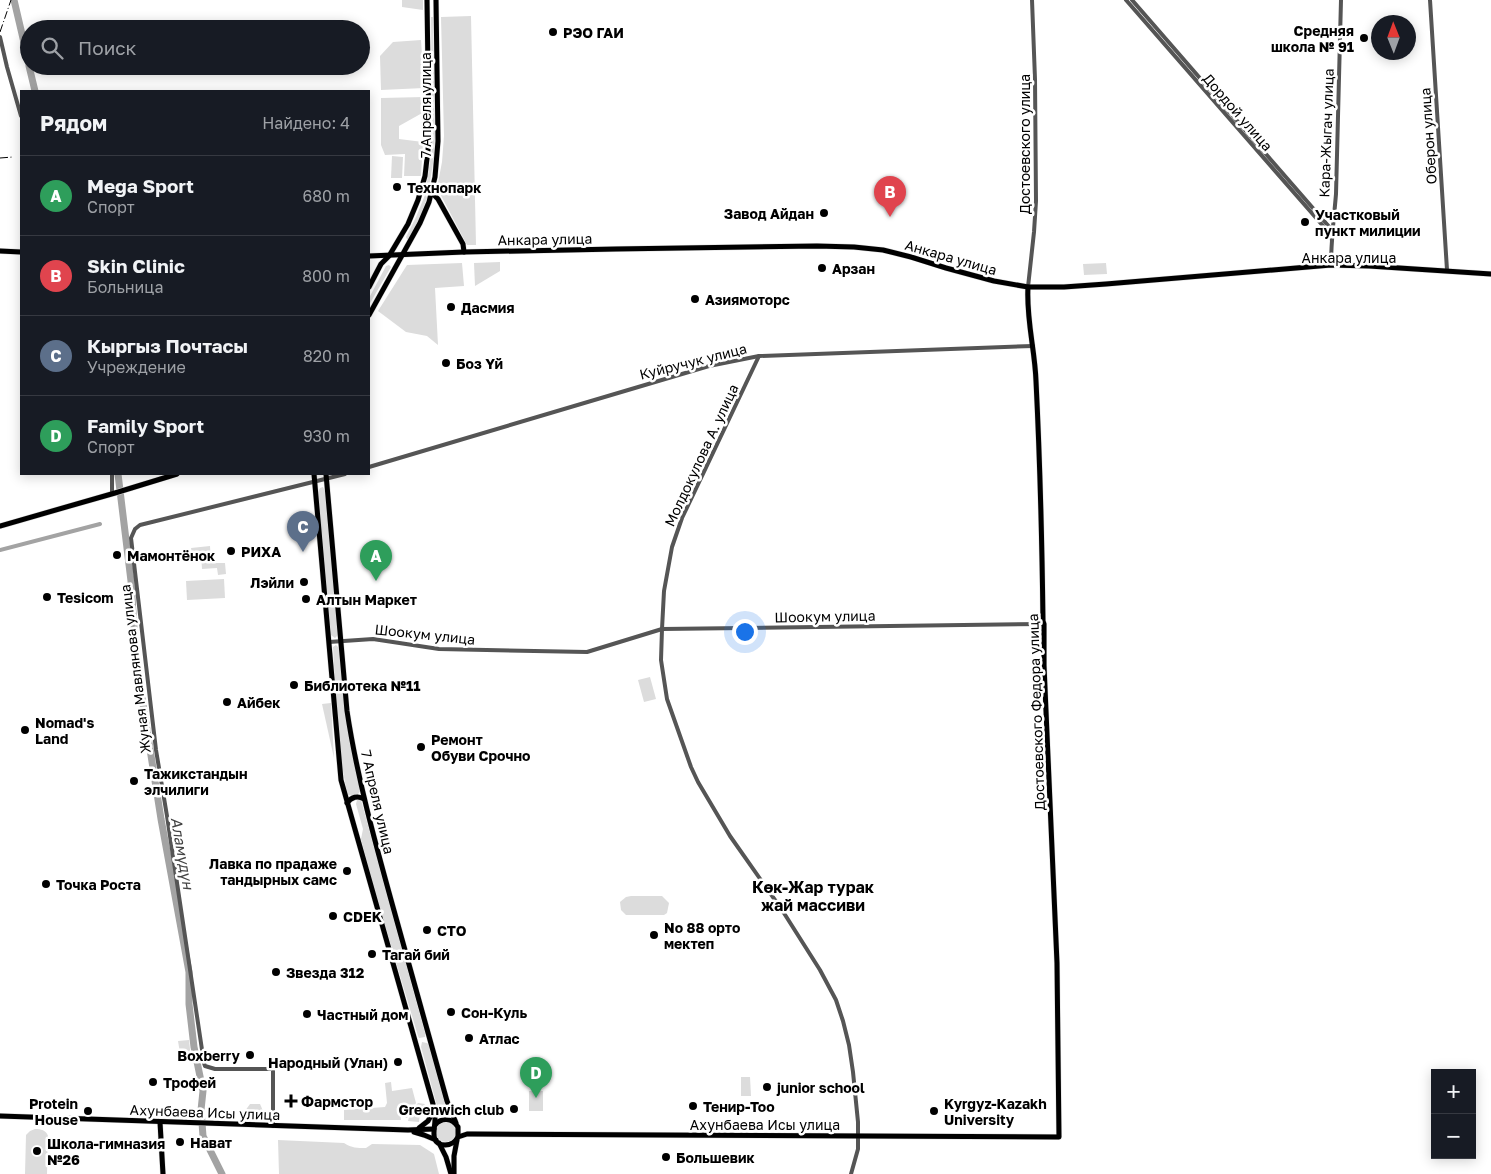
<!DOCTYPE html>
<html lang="ru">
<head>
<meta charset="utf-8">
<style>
  :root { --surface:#171b24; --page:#20242c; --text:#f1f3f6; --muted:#9ea1a6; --line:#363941; --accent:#2563eb }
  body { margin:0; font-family:"Golos Text",sans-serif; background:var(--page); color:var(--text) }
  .controls { position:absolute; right:15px; bottom:15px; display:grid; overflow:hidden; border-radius:0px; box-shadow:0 2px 12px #0003 }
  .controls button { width:45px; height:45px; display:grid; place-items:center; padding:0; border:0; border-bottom:1px solid var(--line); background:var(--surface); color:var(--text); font:25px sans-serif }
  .compass { position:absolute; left:1371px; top:15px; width:45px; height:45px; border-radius:50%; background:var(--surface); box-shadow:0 2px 12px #0003; rotate:359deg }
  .you { position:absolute; left:744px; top:631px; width:18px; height:18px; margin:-12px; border:4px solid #fff; border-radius:50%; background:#1a73e8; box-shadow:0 0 0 8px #1a73e833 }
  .badge { display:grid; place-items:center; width:32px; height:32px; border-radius:50%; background:var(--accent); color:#fff; font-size:16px; font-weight:700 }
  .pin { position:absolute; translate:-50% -41px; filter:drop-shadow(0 1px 2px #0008) }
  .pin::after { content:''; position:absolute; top:26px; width:18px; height:15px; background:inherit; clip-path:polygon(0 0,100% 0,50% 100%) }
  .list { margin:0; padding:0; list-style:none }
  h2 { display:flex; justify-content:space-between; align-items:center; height:65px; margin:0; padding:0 20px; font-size:21px }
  h2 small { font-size:16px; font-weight:400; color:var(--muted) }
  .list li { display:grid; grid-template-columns:32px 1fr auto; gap:15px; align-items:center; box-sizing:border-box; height:80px; padding:0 20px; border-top:1px solid var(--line) }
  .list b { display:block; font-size:19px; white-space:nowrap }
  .list p { margin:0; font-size:16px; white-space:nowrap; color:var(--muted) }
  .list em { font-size:16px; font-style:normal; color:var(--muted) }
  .icon { flex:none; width:28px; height:28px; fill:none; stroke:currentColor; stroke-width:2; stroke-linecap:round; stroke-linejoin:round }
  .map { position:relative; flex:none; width:1491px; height:1174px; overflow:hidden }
  .search { position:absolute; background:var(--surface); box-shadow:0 2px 12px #0003; left:20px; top:20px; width:350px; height:55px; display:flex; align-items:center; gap:12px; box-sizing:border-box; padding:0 18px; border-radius:28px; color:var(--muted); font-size:19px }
  .panel { position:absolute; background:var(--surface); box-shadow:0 2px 12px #0003; left:20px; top:90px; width:350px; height:385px; border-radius:0px }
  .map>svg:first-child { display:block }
  .green { fill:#dcdcdc }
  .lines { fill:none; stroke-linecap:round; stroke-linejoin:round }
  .canal { stroke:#a3a3a3; stroke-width:4 }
  .river { stroke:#a3a3a3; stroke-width:7 }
  .major-casing { stroke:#dbdbdb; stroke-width:6 }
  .minor { stroke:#555; stroke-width:4 }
  .major { stroke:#000; stroke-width:5 }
  .rail { stroke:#000; stroke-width:1; stroke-dasharray:8 2.5 1 2.5; stroke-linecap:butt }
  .poi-dot { fill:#000; stroke:#fff; stroke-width:2 }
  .labels { text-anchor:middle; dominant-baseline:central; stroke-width:5; stroke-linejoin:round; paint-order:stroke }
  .poi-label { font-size:14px; font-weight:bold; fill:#000; stroke:#fff; text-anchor:start }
  .street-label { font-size:14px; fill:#000; stroke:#fff }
  .water-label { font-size:15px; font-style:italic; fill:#444; stroke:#fff }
  .quarter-label { font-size:16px; font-weight:bold; fill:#000; stroke:#fff }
</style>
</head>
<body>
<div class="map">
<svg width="1491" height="1174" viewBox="0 0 1491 1174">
  <rect width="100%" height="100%" fill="#fff"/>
  <g class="green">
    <polygon points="402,0 423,0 423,10 402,7"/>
    <polygon points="471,16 476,245 467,245 437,188 442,162 444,136 441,17"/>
    <polygon points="431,17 433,17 435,137 434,157 429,188 426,188 432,148"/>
    <polygon points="421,40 424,88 381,90 380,56 393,42"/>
    <polygon points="424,97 424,112 399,126 399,139 423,142 421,176 404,176 405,154 385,155 381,145 381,98"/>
    <polygon points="392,156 403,157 402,178 391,178"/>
    <polygon points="425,195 426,195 427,198 420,217 409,239 407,239 406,237 416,217"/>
    <polygon points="500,262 500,271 475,286 474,263"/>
    <polygon points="462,263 464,286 435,288 438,345 427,336 406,332 378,311 407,265"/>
    <polygon points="1106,263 1107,274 1084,275 1083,264"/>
    <polygon points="389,265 391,267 369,305 369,298 386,266"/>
    <polygon points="323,487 325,491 338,635 335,638 331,635 318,492 320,488"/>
    <polygon points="210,546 211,563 225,563 226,574 218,575 217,568 202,569 201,553 192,553 191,548"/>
    <polygon points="224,579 225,598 187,600 186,581"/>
    <path d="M 336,645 L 339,648 L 345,714 L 360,791 L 357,796 L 348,795 L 347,793 C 337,745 336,696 333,647 Z"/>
    <polygon points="650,677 656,699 644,702 638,680"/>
    <polygon points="331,703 334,758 322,704"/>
    <polygon points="359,799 361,800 425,1033 425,1037 419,1038 418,1036 370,875 361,839 363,829 356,804 357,800"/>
    <polygon points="631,896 662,896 669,903 667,913 664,915 626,915 621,910 620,902 626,897"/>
    <polygon points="189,1040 191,1058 181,1059 178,1041"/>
    <polygon points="422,1042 427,1043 429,1045 445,1104 443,1109 439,1109 437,1106 421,1047"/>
    <polygon points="741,1077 750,1077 751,1096 741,1096"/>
    <polygon points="391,1082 392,1091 412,1088 416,1103 407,1118 405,1117 406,1110 401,1107 400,1108 401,1120 344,1120 344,1110 385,1107 387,1103 385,1083"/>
    <rect x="529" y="1091" width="14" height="20"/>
    <polygon points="418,1103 425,1104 420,1113 419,1122 408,1121 410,1113"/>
    <polygon points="250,1104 260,1104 266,1118 240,1118"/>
    <circle cx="446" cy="1132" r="10"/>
    <path d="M 35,1129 C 41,1129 46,1130 48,1136 L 47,1174 L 25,1174 L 26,1135 L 30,1131 Z"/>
    <path d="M 278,1140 L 344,1143 C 352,1148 357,1148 366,1148 L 372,1144 L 420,1145 L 434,1154 L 439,1174 L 279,1174 Z"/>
  </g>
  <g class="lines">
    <polyline class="canal" points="0,550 100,524"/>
    <g class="river">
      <polyline points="14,0 29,64"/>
      <polyline points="29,66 35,91"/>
      <polyline points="118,474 131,581 136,660 161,819 189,972 189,1004 194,1047 203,1091 201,1110 203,1136 222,1174"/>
    </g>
    <g class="major-casing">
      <g id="major">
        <polyline points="422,189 431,192 438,199 463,244 464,252"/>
        <polyline points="0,251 21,252"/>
        <polyline points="369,256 464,252 616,249 817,246 854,247 883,250 911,257 946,268 994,281 1028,287 1064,287 1106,284 1331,265 1369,266 1491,274"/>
        <polyline points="369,287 381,264 389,256 408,224 418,200 425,176 429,141 427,0"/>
        <polyline points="369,315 420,223 429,202 435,177 438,141 436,0"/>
        <path d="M 314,474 L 341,780 L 433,1104 C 434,1109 435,1115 435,1120 C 435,1129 429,1144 445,1145 C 452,1145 455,1142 458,1137 L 458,1127 C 452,1118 442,1117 435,1125"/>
        <path d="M 326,474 L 347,711 C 357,777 375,842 393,907 C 411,972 429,1036 447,1101 L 456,1123"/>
        <polyline points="0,526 115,493 177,474"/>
        <path d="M 347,803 C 351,797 358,795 364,799"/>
        <polyline points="0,1116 408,1130 434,1129"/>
        <polyline points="160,1122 163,1174"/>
        <polyline points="419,1128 428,1121 434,1110"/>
        <polyline points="414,1132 424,1135 436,1140"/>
        <path d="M 458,1137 L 467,1134 L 472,1134 L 1059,1137 L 1057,963 L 1044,665 L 1044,624 L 1043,621 C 1042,541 1040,461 1036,381 C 1035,350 1026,319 1028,287"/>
        <polyline points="439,1143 446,1157 451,1174"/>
        <polyline points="454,1174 454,1156 457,1140"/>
      </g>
    </g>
    <g class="minor">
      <polyline points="1126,0 1324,227 1332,240"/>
      <polyline points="1132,0 1332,230"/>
      <polyline points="1430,0 1447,270"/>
      <polyline points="0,37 7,67 21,116"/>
      <path d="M 1331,265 C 1331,241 1334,218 1336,194 L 1341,0"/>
      <polyline points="1028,287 1034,232 1036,201 1035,79 1032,0"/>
      <polyline points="759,356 682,518 672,547 664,591 662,629 661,660 667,699 691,767 698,782 730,836 782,910 820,970 836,1000 843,1021 849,1045 853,1072 858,1122 858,1149 851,1174"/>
      <polyline points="369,467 709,366 759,356 1033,346"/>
      <polyline points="112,494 112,474"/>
      <polyline points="329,642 373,639 439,649 587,652 662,629 1044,624"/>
      <polyline points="273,1126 273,1069 215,1069 205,1066 204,1063 167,816 156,750 131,538 135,529 140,525 345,474"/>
    </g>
    <use href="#major" class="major"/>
    <g class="rail">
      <polyline points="0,32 11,0"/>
      <polyline points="0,158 13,157"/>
    </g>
  </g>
  <g class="poi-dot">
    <circle cx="553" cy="32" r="5"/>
    <circle cx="1364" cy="38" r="5"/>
    <circle cx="397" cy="187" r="5"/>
    <circle cx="824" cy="213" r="5"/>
    <circle cx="1305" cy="222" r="5"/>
    <circle cx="822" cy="268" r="5"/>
    <circle cx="695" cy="299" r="5"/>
    <circle cx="451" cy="307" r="5"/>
    <circle cx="446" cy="363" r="5"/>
    <circle cx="231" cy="551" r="5"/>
    <circle cx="117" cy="555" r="5"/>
    <circle cx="304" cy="582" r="5"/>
    <circle cx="47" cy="597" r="5"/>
    <circle cx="306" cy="599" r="5"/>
    <circle cx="294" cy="685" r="5"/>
    <circle cx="227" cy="702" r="5"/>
    <circle cx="25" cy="730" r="5"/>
    <circle cx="421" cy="747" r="5"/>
    <circle cx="134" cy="781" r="5"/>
    <circle cx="347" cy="871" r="5"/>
    <circle cx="46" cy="884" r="5"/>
    <circle cx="333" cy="916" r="5"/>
    <circle cx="427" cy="930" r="5"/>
    <circle cx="654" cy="935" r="5"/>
    <circle cx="372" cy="954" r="5"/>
    <circle cx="276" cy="972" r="5"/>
    <circle cx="451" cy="1012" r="5"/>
    <circle cx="307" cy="1014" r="5"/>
    <circle cx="469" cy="1038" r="5"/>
    <circle cx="250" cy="1055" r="5"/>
    <circle cx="398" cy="1062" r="5"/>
    <circle cx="153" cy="1082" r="5"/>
    <circle cx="767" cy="1087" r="5"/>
    <path d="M288.5 1093.5h5v5h5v5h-5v5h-5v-5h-5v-5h5z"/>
    <circle cx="693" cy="1106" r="5"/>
    <circle cx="514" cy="1109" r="5"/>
    <circle cx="88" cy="1111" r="5"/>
    <circle cx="934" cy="1111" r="5"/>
    <circle cx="180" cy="1142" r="5"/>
    <circle cx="37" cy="1151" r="5"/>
    <circle cx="666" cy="1157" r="5"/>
  </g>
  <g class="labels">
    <g class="poi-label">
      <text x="1354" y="30" text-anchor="end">Средняя<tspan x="1354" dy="16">школа № 91</tspan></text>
      <text x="563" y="32">РЭО ГАИ</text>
      <text x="407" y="187">Технопарк</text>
      <text x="814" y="213" text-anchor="end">Завод Айдан</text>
      <text x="1315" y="214">Участковый<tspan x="1315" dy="16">пункт милиции</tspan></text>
      <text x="832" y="268">Арзан</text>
      <text x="705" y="299">Азиямоторс</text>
      <text x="461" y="307">Дасмия</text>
      <text x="456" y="363">Боз Үй</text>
      <text x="241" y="551">РИХА</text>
      <text x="127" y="555">Мамонтёнок</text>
      <text x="294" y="582" text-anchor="end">Лэйли</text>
      <text x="57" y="597">Tesicom</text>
      <text x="316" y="599">Алтын Маркет</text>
      <text x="304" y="685">Библиотека №11</text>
      <text x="237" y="702">Айбек</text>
      <text x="35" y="722">Nomad's<tspan x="35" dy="16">Land</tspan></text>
      <text x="431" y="739">Ремонт<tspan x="431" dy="16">Обуви Срочно</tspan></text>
      <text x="144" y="773">Тажикстандын<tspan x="144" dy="16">элчилиги</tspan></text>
      <text x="337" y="863" text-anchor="end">Лавка по прадаже<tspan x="337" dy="16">тандырных самс</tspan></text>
      <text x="56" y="884">Точка Роста</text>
      <text x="343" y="916">CDEK</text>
      <text x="664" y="927">No 88 орто<tspan x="664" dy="16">мектеп</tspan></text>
      <text x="437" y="930">СТО</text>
      <text x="382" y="954">Тагай бий</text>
      <text x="286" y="972">Звезда 312</text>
      <text x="461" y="1012">Сон-Куль</text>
      <text x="317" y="1014">Частный дом</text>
      <text x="479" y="1038">Атлас</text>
      <text x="240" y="1055" text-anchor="end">Boxberry</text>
      <text x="388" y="1062" text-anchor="end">Народный (Улан)</text>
      <text x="163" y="1082">Трофей</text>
      <text x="777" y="1087">junior school</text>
      <text x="301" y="1101">Фармстор</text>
      <text x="78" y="1103" text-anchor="end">Protein<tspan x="78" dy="16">House</tspan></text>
      <text x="944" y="1103">Kyrgyz-Kazakh<tspan x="944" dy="16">University</tspan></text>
      <text x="703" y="1106">Тенир-Тоо</text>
      <text x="504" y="1109" text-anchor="end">Greenwich club</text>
      <text x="190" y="1142">Нават</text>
      <text x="47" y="1143">Школа-гимназия<tspan x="47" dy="16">№26</tspan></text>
      <text x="676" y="1157">Большевик</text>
    </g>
    <g class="street-label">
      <text transform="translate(425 105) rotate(-90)">7 Апреля улица</text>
      <text transform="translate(1238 112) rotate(49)">Дордой улица</text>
      <text transform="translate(1326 133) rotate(-88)">Кара-Жыгач улица</text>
      <text transform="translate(1428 136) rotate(-94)">Оберон улица</text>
      <text transform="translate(1024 144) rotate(-90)">Достоевского улица</text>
      <text transform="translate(545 239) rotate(-1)">Анкара улица</text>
      <text transform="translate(951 257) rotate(16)">Анкара улица</text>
      <text x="1349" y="257">Анкара улица</text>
      <text transform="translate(693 361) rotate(-14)">Куйручук улица</text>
      <text transform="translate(701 455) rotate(-65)">Молдокулова А. улица</text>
      <text transform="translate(825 616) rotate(-1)">Шоокум улица</text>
      <text transform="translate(425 634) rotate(6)">Шоокум улица</text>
      <text transform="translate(135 669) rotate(-97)">Жуная Мавлянова улица</text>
      <text transform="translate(1036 712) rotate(-92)">Достоевского Федора улица</text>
      <text transform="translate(378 802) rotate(77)">7 Апреля улица</text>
      <text transform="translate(205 1112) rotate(2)">Ахунбаева Исы улица</text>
      <text x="765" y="1124">Ахунбаева Исы улица</text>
    </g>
    <g class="water-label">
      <text transform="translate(183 853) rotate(80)">Аламүдүн</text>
    </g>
    <g class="quarter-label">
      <text x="813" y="887">Көк-Жар турак<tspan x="813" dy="18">жай массиви</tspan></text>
    </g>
  </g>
</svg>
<div class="controls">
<button>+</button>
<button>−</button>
</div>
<svg class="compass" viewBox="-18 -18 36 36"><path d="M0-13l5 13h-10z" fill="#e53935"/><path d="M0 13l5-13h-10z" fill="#9ea1a6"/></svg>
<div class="you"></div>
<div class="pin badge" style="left:376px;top:581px;background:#2e9e5b">A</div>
<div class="pin badge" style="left:890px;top:217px;background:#e0444e">B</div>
<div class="pin badge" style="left:303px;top:552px;background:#5c6f8a">C</div>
<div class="pin badge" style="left:536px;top:1098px;background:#2e9e5b">D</div>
<div class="search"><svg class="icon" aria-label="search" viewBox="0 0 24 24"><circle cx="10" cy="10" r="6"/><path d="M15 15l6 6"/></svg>Поиск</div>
<section class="panel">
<h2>Рядом<small>Найдено: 4</small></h2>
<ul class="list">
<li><span class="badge" style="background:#2e9e5b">A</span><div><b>Mega Sport</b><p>Спорт</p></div><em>680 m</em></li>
<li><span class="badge" style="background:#e0444e">B</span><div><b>Skin Clinic</b><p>Больница</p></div><em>800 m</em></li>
<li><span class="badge" style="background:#5c6f8a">C</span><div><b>Кыргыз Почтасы</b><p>Учреждение</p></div><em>820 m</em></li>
<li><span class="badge" style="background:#2e9e5b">D</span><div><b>Family Sport</b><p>Спорт</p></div><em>930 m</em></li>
</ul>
</section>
</div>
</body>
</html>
